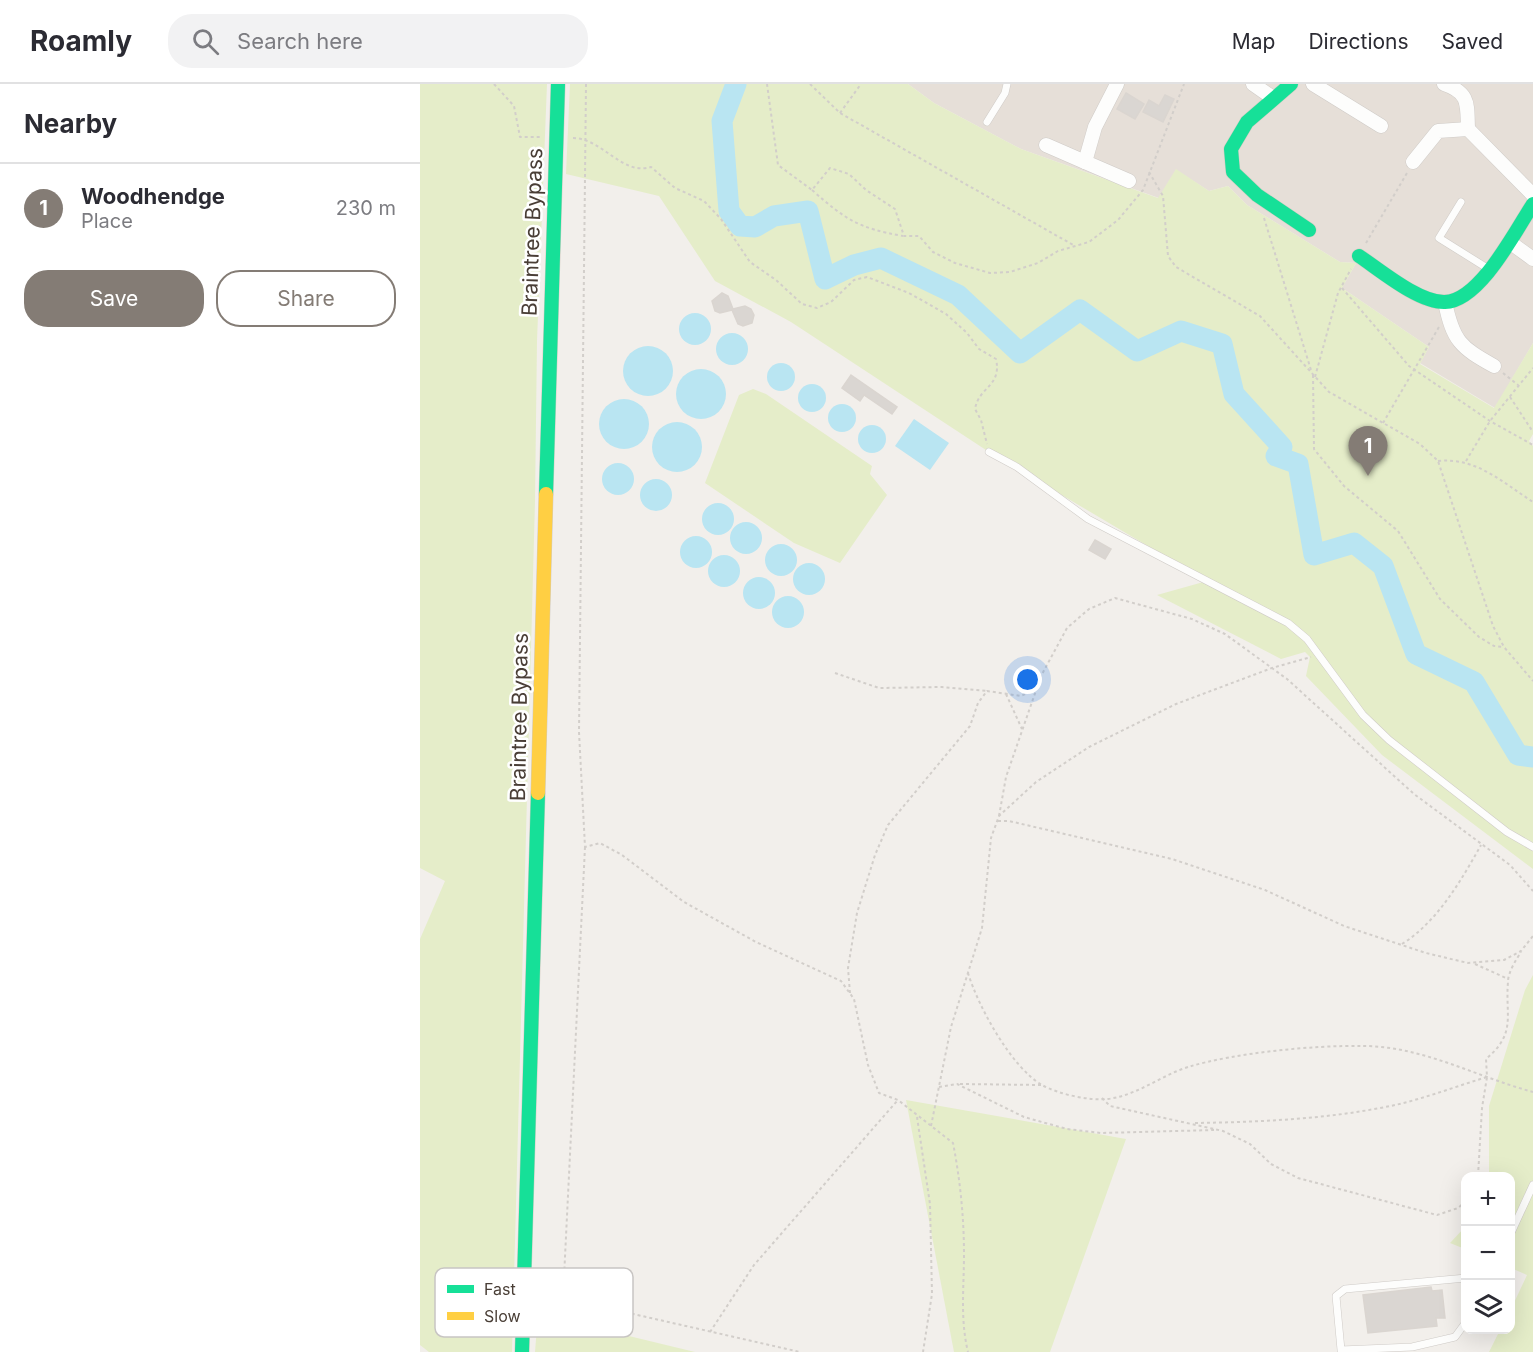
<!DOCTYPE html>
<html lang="en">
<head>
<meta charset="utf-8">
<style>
  :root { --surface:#fff; --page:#f2f2f3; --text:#2b2b33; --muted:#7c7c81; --line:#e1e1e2; --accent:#847c75 }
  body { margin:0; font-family:Inter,sans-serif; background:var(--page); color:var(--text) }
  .controls { position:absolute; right:18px; bottom:18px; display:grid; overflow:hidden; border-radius:12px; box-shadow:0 6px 24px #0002 }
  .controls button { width:54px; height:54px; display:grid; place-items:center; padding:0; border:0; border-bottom:2px solid var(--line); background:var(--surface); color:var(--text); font:30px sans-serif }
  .you { position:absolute; left:608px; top:596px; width:21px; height:21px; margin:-15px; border:4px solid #fff; border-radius:50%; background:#1a73e8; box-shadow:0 0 0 9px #1a73e833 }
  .badge { display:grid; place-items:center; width:39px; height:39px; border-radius:50%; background:var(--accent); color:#fff; font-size:20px; font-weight:700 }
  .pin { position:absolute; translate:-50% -50px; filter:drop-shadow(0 2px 3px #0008) }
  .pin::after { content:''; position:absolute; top:32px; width:21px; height:18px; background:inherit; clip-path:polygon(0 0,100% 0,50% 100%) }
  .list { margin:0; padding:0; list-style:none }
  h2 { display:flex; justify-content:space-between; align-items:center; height:78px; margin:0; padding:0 24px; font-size:26px }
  h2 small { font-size:20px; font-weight:400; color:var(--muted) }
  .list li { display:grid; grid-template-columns:39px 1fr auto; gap:18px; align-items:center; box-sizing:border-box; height:90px; padding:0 24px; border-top:2px solid var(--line) }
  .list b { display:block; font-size:22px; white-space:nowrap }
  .list p { margin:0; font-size:20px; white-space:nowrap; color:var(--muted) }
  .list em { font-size:20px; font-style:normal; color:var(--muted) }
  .actions { display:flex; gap:12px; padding:18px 24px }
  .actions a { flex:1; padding:14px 0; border:2px solid var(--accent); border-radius:24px; text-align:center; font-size:21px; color:var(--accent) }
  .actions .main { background:var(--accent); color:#fff }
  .icon { flex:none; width:33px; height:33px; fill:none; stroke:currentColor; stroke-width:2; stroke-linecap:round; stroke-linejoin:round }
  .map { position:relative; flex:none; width:1113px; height:1268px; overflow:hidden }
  header { display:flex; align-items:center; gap:36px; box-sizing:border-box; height:84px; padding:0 30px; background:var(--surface); border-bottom:2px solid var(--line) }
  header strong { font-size:28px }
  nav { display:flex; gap:33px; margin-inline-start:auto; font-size:21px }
  .search { width:420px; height:54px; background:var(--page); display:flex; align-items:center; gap:15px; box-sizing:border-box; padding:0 21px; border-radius:24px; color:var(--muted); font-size:22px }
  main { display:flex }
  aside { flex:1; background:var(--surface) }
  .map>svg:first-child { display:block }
  .residential { fill:#e6dfd8 }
  .green { fill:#e5edc9 }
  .water { fill:#b9e5f2 }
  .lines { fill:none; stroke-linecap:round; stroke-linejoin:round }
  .river { stroke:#b9e5f2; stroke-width:21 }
  .building { fill:#dad6d2; stroke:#dad5d0; stroke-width:1.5 }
  .lane-casing { stroke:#cfcbc7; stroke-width:8 }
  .street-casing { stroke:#cfcbc7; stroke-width:15 }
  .fast-casing { stroke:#d3ccc3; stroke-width:15 }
  .slow-casing { stroke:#d3ccc3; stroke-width:15 }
  .path { stroke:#d2ceca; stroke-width:2; stroke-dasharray:3 3; stroke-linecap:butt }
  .lane { stroke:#fdfdfc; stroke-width:7 }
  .street { stroke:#fdfdfc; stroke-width:14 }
  .fast { stroke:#16e098; stroke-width:14 }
  .slow { stroke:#ffcf43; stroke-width:14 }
  .labels { text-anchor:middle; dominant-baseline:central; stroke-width:5; stroke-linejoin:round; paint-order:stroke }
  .street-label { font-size:21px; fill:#493e36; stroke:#fff }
  .key { fill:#fff; stroke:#c8c5c3; stroke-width:1.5 }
  .key-label { font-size:16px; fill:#493e36 }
</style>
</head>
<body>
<header>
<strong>Roamly</strong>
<div class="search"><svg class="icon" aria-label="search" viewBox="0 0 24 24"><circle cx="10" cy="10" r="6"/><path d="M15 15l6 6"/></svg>Search here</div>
<nav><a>Map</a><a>Directions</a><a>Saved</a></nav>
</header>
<main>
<aside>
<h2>Nearby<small></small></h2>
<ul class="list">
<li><span class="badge">1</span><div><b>Woodhendge</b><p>Place</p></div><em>230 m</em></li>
</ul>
<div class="actions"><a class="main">Save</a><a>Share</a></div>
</aside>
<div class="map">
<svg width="1113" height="1268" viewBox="0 0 1113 1268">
  <rect width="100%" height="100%" fill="#f2efeb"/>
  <polygon class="residential" points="488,0 1113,0 1113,259 1075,324 1000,279 1009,263 922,204 936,179 920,178 827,121 808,102 789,107 756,86 739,114 601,65 514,19"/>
  <g class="green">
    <polygon points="0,0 127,0 117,257 115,417 92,1268 9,1268 0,1261 0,855 25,797 0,784"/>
    <polygon points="150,0 488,0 514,19 601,65 738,114 756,85 789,107 808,102 827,121 920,178 936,179 922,204 1009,263 1000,280 1074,324 1113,259 1113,350 1109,357 1113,362 1113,785 962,671 886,592 890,573 885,568 861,575 737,511 787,497 569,368 371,238 295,197 239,112 146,90"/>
    <polygon points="333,305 346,310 452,382 450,390 467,411 420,479 374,459 285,399 319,311"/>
    <polygon points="1113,891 1113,1268 1069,1268 1080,1246 1090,1246 1091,1225 1107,1191 1091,1184 1090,1092 1069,1092 1069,1022 1105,906"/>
    <polygon points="486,1016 706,1055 630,1268 534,1268"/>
    <polygon points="1045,1143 1045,1165 1030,1159"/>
    <polygon points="118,1230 275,1268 115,1268"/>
  </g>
  <g class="water">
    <circle cx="275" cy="245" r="16"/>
    <circle cx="312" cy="265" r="16"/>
    <circle cx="228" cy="287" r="25"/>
    <circle cx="361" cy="293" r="14"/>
    <circle cx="281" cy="310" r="25"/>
    <circle cx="392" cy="314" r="14"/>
    <circle cx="204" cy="340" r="25"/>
    <circle cx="422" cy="334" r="14"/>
    <polygon points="494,335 529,359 510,386 475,362"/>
    <circle cx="257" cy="363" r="25"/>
    <circle cx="452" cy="355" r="14"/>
    <circle cx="198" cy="395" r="16"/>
    <circle cx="236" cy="411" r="16"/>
    <circle cx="298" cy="435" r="16"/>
    <circle cx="326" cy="454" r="16"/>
    <circle cx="276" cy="468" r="16"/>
    <circle cx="361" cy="476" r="16"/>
    <circle cx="304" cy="487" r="16"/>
    <circle cx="389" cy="495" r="16"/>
    <circle cx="339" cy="509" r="16"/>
    <circle cx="368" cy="528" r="16"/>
  </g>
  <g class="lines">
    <polyline class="river" points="316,0 302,37 309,127 320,142 335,143 354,132 388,127 405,195 434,181 461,174 538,211 600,269 660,226 717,267 761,247 802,260 814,310 862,363 856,372 878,380 894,471 934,459 963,482 996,570 1054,598 1098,671 1113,673"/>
  </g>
  <g class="building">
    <polygon points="706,9 724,20 715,35 697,25"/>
    <polygon points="745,11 754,15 743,38 723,28 729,16 739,22"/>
    <polygon points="302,209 308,212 313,225 325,222 331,225 334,231 332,239 323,242 318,240 312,226 300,229 295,227 292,217"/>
    <polygon points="431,291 477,323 472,330 444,311 440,317 422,304"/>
    <polygon points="675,456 691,465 685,475 669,466"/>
    <polygon points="1011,1203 1012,1207 1022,1206 1025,1234 1016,1234 1017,1242 948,1249 943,1211"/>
  </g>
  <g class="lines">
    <g class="lane-casing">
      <g id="lane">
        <polyline points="567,38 585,9 587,0"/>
        <polyline points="1041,118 1019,154 1067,184"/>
        <polyline points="569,368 597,383 668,435 868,539 887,555 943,631 969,656 1087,748 1113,763"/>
        <polyline points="1090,1151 1113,1101"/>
        <polyline points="1046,1194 925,1205 916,1212 921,1266 992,1263 1035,1253 1046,1238"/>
      </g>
    </g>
    <g class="street-casing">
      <g id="street">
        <polyline points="697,0 675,43 665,78 709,97"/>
        <polyline points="833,0 853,14"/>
        <polyline points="893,0 961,42"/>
        <path d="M 1024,0 C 1050,9 1047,20 1048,45"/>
        <polyline points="626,61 665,78"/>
        <polyline points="993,78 1018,47 1048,45 1113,111"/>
        <polyline points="1091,159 1113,175"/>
        <path d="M 1025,218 C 1033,257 1040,263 1074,282"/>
      </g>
    </g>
    <g class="fast-casing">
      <g id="fast">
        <polyline points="871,0 827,38 811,65 813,88 837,111 889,146"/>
        <path d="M 939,172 C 960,186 999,219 1025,218 C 1060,217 1096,146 1113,120"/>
        <polyline points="126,410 138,0"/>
        <polyline points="102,1268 118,709"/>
      </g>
    </g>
    <g class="slow-casing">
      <polyline id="slow" points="118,709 126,410"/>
    </g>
    <g class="path">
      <polyline points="74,0 94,22 100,53 120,53"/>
      <path d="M 166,0 L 159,648 L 165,763 L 180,759 L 202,771 L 264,818 L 336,858 L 421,897 L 434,915 L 448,981 L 459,1009 L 478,1016 L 533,1059 C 540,1095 544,1133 544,1170 C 544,1204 540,1235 548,1268"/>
      <polyline points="347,0 358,81 392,106 410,84 429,90 446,106 475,125 484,152 499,152 513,168 535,179 570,189 590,188 618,179 638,167 669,158 698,136 723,106 764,0"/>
      <polyline points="390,0 420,29 655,162"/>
      <polyline points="420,29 441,0"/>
      <path d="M 153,54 C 182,54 202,92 231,83 L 255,104 L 284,117 L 301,135 L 330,178 L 356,196 L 382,220 L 397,224 L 411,218 L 434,196 L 447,193 L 489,209 L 526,230 L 547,249 L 559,265 L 576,275 C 582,303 559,302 555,325 L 561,336 L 567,360"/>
      <polyline points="729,88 743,112 748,172 756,183 840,232 909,308 1000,360 1018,377 1073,542 1084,563 1113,597"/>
      <path d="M 392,106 C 426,136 438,144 483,152"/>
      <polyline points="844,134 891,286"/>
      <polyline points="946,159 987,89"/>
      <polyline points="922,204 989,282 1070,337 1113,361"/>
      <polyline points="1083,289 1098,301"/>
      <polyline points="893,291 894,365 924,402 978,447 1020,515 1059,553 1074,562 1084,563"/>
      <polyline points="895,293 918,209 931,185"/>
      <polyline points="1090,313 1113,348"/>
      <polyline points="963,339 1019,243"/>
      <path d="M 1018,377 C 1056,373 1082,398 1113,418"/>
      <polyline points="1046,377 1070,337 1113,284"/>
      <polyline points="415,589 459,604 522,603 567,607"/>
      <polyline points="586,610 602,645"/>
      <polyline points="579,732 586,693 621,592 647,544 669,525 695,514 772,535 805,550 867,595 994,710 1090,781 1113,807"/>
      <polyline points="578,737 589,737 752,775 845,806 924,842 1006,869 1048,879 1084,876 1101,867 1113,852"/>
      <polyline points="165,763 143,1214 380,1268"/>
      <path d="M 982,860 C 1017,838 1041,797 1061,761"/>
      <polyline points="1055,880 1088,895"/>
      <path d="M 548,889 C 558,922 591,983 622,1001 C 638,1010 669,1017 688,1015 C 718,1011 740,992 768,983 C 814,969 894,961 943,962 C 1002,962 1057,993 1113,1008"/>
      <polyline points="430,909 428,884 437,829 455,771 468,741 550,642 558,619 567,607 601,612 615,605"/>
      <polyline points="540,1000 621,1001"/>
      <polyline points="519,1003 537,1000 604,1033 647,1045 681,1049 794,1046"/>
      <polyline points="682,1014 690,1022 803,1047 830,1060 851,1080 878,1094 1017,1131 1038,1124 1046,1117"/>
      <polyline points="497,1033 510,1120 512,1210 503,1268"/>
      <path d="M 775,1039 C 842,1038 910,1035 975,1021 C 1006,1014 1037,1002 1067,993"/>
      <polyline points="511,1042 531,943 562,844 571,754 579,732 616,698 669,663 756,620 852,584 891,573"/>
      <path d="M 1058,1092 L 1062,1024 L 1067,993 L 1066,975 C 1097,949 1085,932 1088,898 C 1088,888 1096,876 1101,868"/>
      <polyline points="290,1248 334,1181 477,1017"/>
    </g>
    <use href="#lane" class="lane"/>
    <use href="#street" class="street"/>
    <use href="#fast" class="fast"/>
    <use href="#slow" class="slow"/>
  </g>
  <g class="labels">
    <g class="street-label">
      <text transform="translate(112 148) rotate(-88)">Braintree Bypass</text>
      <text transform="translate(99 633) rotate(-89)">Braintree Bypass</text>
    </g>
  </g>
  <rect x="15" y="1184" width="198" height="69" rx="9" class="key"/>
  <rect x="27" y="1201" width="27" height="8" fill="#16e098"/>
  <rect x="27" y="1228" width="27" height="8" fill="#ffcf43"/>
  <g class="key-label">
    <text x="64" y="1211">Fast</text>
    <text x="64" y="1238">Slow</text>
  </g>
</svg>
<div class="controls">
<button>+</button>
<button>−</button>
<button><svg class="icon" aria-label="layers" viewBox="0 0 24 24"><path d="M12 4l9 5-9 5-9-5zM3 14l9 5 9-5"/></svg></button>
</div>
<div class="you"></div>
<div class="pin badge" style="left:948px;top:392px">1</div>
</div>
</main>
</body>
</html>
